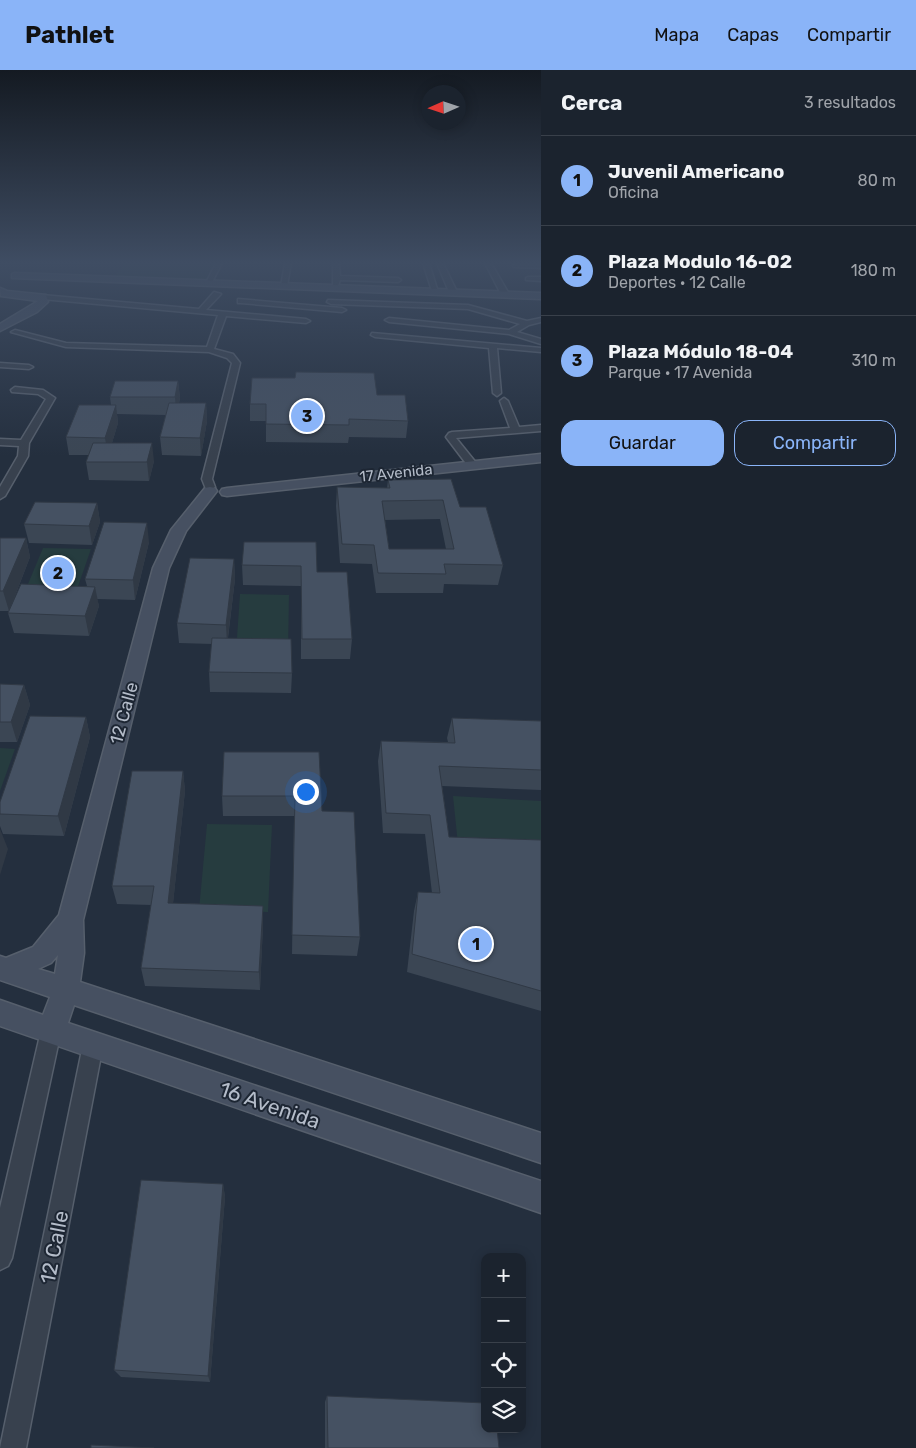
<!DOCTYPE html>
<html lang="es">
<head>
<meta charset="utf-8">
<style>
  :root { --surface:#1b232e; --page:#242b36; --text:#f1f3f6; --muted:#a0a4aa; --line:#39404a; --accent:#8ab4f8 }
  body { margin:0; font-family:Rubik,sans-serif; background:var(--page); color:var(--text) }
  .controls { position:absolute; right:15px; bottom:15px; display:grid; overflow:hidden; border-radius:10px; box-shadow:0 2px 12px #0003 }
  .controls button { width:45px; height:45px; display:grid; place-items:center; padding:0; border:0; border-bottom:1px solid var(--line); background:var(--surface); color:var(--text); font:25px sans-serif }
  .compass { position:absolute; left:421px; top:15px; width:45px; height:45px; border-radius:50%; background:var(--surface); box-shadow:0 2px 12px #0003; rotate:267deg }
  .you { position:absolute; left:305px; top:721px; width:18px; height:18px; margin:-12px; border:4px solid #fff; border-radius:50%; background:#1a73e8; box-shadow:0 0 0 8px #1a73e833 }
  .badge { display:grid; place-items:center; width:32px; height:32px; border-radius:50%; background:var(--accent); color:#111; font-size:16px; font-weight:700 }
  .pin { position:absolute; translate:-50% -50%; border:2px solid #fff; box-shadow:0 1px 5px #0006 }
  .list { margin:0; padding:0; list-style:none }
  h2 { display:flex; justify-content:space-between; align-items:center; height:65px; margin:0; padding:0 20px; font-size:21px }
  h2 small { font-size:16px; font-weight:400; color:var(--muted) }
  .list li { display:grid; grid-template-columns:32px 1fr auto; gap:15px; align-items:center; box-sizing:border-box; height:90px; padding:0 20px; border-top:1px solid var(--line) }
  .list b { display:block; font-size:19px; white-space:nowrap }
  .list p { margin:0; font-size:16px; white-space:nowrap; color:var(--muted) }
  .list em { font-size:16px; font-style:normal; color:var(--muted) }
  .actions { display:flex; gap:10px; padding:15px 20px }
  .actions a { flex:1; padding:11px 0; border:1px solid var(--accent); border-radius:15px; text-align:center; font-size:18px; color:var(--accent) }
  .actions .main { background:var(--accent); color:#111 }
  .icon { flex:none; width:28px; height:28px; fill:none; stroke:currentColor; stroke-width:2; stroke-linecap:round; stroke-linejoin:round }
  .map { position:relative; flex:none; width:541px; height:1378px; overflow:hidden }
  header { display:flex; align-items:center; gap:30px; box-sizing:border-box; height:70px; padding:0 25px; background:var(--accent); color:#111 }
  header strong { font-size:24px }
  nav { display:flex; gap:28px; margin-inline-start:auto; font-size:18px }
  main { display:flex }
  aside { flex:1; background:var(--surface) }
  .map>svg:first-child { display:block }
  .green { fill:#263c3f }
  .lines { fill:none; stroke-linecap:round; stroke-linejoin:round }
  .street-casing { stroke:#565f6c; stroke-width:3 }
  .secondary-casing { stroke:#565f6c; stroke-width:3 }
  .street { fill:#38414e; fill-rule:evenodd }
  .secondary { fill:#465061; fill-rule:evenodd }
  .wall { fill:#3b4654; fill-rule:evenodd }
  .shaded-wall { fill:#303945 }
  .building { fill:#455162; stroke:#303945; fill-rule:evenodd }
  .labels { text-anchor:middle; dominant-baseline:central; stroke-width:4; stroke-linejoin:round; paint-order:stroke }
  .far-street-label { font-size:15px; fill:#b4bcc9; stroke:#1d2633 }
  .street-label { font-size:18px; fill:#b4bcc9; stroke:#1d2633 }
  .near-street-label { font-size:21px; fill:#b4bcc9; stroke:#1d2633 }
</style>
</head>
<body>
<header>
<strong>Pathlet</strong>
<nav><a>Mapa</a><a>Capas</a><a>Compartir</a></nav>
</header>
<main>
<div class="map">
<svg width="541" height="1378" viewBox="0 0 541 1378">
  <rect width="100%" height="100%" fill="#242f3e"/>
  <g class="green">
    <polygon points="125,193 215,193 206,211 114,208"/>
    <polygon points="43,478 91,479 74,528 23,526"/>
    <polygon points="240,524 289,525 288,582 236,582"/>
    <polygon points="0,678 15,679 0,721"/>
    <polygon points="453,726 541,731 541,780 458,775"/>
    <polygon points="207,754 272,755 268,842 199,840"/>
  </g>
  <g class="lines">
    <g class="street-casing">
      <g id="street">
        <polygon points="216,193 222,193 211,214 207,214 206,213"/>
        <polygon points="285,193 291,193 287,216 284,218 281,216"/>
        <polygon points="333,193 339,193 340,206 398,208 401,210 398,212 340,210 337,219 333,219"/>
        <polygon points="423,193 429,193 438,222 432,221"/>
        <polygon points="437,193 443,193 457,222 455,223 449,222"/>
        <polygon points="485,193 491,193 509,224 508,226 502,226"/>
        <polygon points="516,194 541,194 541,198 514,197 513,196"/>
        <polygon points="528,207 541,207 541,211 526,210 526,208"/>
        <polygon points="214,222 221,224 206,240 306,249 310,251 306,253 226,246 214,279 233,284 240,293 212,409 215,417 210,420 206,419 202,409 232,293 227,288 209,282 66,277 11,262 15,260 66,273 207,277 218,245 42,229 38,227 42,225 199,239"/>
        <polygon points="238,229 342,238 346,240 342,242 241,233 238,233"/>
        <polygon points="328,230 468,235 527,251 541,248 541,252 529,255 517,262 541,269 541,274 509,264 389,252 385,250 389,248 509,260 520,254 468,239 331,234 327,232"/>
        <polygon points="372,263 541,278 541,282 497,278 501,323 497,326 493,323 489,278 375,267 371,265"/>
        <polygon points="0,293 29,295 33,297 29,299 0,297"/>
        <polygon points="15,317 43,320 55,328 29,373 28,386 5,426 0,429 0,417 18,386 19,376 0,375 0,369 21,370 46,329 38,324 12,322 11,320"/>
        <polygon points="504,328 508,331 519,357 541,355 541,361 456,368 477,394 472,397 468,396 446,367 449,363 452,362 510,358 500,331"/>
        <polygon points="51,952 58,954 61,961 12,1188 8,1196 0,1200 0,1138 41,961 44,954"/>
        <polygon points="93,965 100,968 103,975 26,1378 0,1378 83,975 86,968"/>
      </g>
    </g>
    <g class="secondary-casing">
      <g id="secondary">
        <polygon points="15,203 541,223 541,229 12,208 12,204"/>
        <polygon points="0,218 7,221 46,225 48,232 37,242 0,261 0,254 38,231 1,226"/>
        <polygon points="541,384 541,392 227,426 222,425 220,422 222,419 227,418"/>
        <path d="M 210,417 L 215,418 L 217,421 L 186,461 L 169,498 L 83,850 L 84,883 L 80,912 L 541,1063 L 541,1093 L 74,935 L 68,953 L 541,1111 L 541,1143 L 0,956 L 0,930 L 43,945 L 50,927 L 0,910 L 0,886 L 6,888 L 33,877 L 59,845 L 153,498 L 171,460 L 205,418 ZM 58,885 L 55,904 L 38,899 L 51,893 Z"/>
      </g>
    </g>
    <use href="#street" class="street"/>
    <use href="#secondary" class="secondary"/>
  </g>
  <g class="wall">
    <polygon points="178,311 180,328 179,333 206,333 207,351 201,386 162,385 160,367 166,345 117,344 118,353 112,373 154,391 149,411 89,410 86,392 89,385 69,385 66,367 111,335 110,327"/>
    <polygon points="377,325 408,351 406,368 349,367 348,373 266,372 266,351 250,351 250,334"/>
    <path d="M 388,410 L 460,437 L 503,495 L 498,515 L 444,514 L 443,523 L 376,523 L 372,494 L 340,493 L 336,436 L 337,417 L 387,418 ZM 440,449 L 446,479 L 389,479 L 385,450 Z"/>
    <polygon points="97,433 100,452 92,475 29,473 24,454"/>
    <polygon points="0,468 26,468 30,487 10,539 87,516 85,509 149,472 135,530 97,529 99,536 89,566 14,563 8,543 9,541 0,541"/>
    <polygon points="316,472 317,502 352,569 350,589 301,589 301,516 243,515 242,495"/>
    <polygon points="234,489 235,509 228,568 292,603 291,623 210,622 209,602 212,574 179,573 177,553"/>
    <polygon points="0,614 24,615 30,635 17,672 0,672"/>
    <polygon points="86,647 90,667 64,766 3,764 0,756 0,732"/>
    <polygon points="452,648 541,651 541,720 442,716 449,767 541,770 541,941 407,902 414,841 418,822 432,823 425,764 383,763 378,691 381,671 448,672 447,668"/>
    <polygon points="224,682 322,741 360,867 357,886 292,884 294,746 223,746 222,726"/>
    <polygon points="183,701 185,721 173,833 263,836 263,855 260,920 145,916 141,898 151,835 117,834 112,816"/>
    <polygon points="223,1114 225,1127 210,1312 121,1307 114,1300"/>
    <polygon points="327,1326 499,1378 325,1378 325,1332"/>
  </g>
  <g class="shaded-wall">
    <polygon points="178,311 180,328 176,345 175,327"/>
    <polygon points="206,333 207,351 201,386 200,368"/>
    <polygon points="116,335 118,353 108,386 105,368"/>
    <polygon points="152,373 154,391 149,411 147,392"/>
    <polygon points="97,433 100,452 92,475 89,456"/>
    <polygon points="147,453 149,472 135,530 133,510"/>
    <polygon points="26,468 30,487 9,541 3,521"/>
    <polygon points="234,489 235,509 227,574 226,555"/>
    <polygon points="95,517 99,536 89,566 85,546"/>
    <polygon points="24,615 30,635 17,672 11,652"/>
    <polygon points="86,647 90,667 64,766 58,746"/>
    <polygon points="183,701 185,721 171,852 168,833"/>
    <polygon points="0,759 8,779 0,805"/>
    <polygon points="263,836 263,855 260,920 259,902"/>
    <polygon points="223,1114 225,1127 210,1312 208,1306"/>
  </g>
  <g class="building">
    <polygon points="296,302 374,303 377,325 405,325 408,351 349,349 349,355 266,354 266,334 250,334 252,308 295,308"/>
    <polygon points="115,311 178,311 175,327 110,327"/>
    <polygon points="169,333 206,333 200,368 160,367"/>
    <polygon points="79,335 116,335 105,368 66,367"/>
    <polygon points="93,373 152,373 147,392 86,392"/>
    <path d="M 451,409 L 460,437 L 486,437 L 503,495 L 444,494 L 446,504 L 378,503 L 374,475 L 342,474 L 337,417 L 390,418 L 388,410 ZM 443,430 L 454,479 L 389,479 L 382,431 Z"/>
    <polygon points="35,432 97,433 89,456 24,454"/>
    <polygon points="104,452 147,453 133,510 85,509"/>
    <polygon points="0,468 26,468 3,521 0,521"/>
    <polygon points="244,472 316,472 317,502 347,502 352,569 302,569 301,496 242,495"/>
    <polygon points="190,488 234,489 226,555 177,553"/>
    <polygon points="21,514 95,517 85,546 8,543"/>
    <polygon points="212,568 291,569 292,603 209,602"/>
    <polygon points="0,614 24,615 11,652 0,652"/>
    <polygon points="30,646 86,647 58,746 0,744 0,732"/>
    <polygon points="452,648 541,651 541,700 439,696 449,767 541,770 541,921 412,884 418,822 440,823 430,745 386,743 381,671 455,673"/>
    <polygon points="224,682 319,682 322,741 354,742 360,867 292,865 295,726 222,726"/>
    <polygon points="132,701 183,701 168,833 263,836 259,902 141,898 154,816 112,816"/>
    <polygon points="141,1110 223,1114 208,1306 114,1300"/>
    <polygon points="327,1326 485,1333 485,1359 497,1359 499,1378 328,1378"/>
    <polygon points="91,1375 154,1378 91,1378"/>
  </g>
  <linearGradient id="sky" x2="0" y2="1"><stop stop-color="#141a22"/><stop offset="0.5" stop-color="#3f4d63"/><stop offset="1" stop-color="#3f4d63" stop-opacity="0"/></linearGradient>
  <rect width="541" height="386" fill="url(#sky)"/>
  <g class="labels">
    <g class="far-street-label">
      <text transform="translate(396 403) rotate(-6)">17 Avenida</text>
    </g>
    <g class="street-label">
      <text transform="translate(124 643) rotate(-75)">12 Calle</text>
    </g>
    <g class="near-street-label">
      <text transform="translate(270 1035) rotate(19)">16 Avenida</text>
      <text transform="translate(54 1177) rotate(-79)">12 Calle</text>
    </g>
  </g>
</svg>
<div class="controls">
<button>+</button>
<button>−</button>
<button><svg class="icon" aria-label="locate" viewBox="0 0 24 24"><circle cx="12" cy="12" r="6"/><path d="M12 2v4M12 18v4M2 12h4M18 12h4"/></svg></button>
<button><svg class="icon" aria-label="layers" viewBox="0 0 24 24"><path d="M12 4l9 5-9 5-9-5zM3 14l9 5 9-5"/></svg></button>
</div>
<svg class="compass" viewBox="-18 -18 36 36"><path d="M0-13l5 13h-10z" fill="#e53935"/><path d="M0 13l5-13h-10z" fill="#a0a4aa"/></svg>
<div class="you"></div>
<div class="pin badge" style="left:476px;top:874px">1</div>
<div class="pin badge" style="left:58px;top:503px">2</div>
<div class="pin badge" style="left:307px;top:346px">3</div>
</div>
<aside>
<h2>Cerca<small>3 resultados</small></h2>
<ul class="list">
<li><span class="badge">1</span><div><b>Juvenil Americano</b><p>Oficina</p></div><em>80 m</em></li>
<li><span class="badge">2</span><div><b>Plaza Modulo 16-02</b><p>Deportes · 12 Calle</p></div><em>180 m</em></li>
<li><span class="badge">3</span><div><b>Plaza Módulo 18-04</b><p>Parque · 17 Avenida</p></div><em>310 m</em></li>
</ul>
<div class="actions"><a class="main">Guardar</a><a>Compartir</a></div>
</aside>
</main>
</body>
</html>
